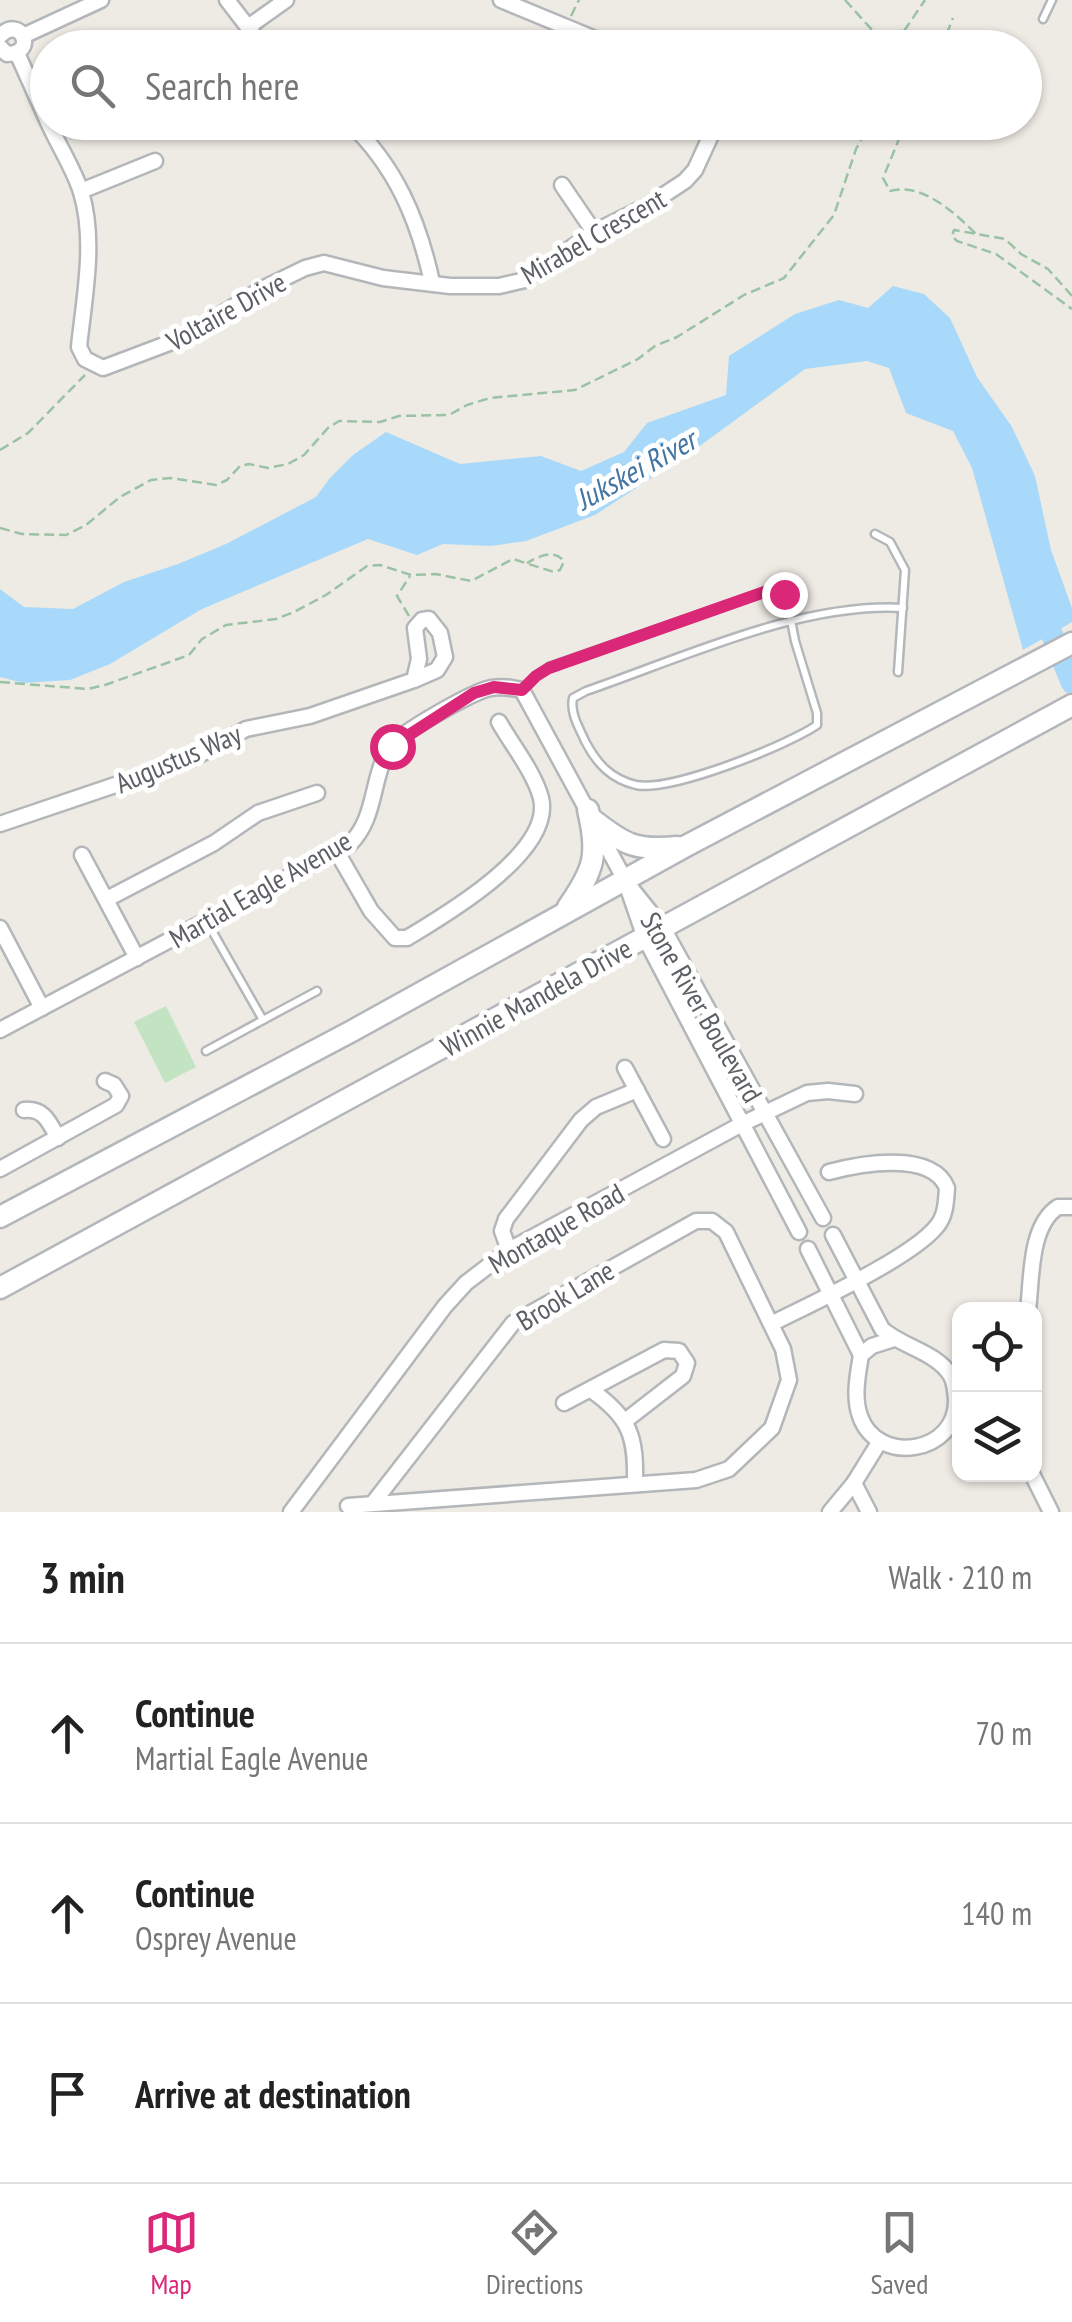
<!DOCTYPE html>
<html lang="en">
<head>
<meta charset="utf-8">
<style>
  :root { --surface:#fff; --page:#f2f2f2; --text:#222; --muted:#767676; --line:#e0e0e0; --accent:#db2777 }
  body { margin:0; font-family:"PT Sans Narrow",sans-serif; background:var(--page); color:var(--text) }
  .controls { position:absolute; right:30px; bottom:30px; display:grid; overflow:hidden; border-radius:20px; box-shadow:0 2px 8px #0004 }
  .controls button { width:90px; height:90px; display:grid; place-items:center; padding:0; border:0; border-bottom:2px solid var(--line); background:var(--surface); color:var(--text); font:50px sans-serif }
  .stop { position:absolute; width:30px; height:30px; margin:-22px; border:8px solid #db2777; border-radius:50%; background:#fff }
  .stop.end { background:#db2777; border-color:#fff; box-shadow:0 2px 10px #0008 }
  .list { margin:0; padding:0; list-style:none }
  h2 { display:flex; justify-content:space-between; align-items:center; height:130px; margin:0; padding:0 40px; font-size:42px }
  h2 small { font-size:32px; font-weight:400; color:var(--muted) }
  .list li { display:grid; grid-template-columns:65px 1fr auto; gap:30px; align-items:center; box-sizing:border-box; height:180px; padding:0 40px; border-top:2px solid var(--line) }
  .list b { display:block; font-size:38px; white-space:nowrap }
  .list p { margin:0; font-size:32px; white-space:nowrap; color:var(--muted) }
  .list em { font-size:32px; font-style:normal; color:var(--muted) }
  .icon { flex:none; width:55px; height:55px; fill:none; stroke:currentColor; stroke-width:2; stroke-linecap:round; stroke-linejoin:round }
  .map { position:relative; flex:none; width:1072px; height:1512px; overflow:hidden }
  .search { position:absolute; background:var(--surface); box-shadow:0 2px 8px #0004; left:30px; right:30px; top:30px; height:110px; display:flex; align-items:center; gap:25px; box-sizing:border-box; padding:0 35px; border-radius:55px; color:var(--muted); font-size:38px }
  .sheet { height:670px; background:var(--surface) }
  nav { display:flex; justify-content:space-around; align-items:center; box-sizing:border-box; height:140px; border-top:2px solid var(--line); background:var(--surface); font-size:28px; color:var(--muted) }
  nav a { display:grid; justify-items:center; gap:5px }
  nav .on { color:var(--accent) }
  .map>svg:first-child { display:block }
  .green { fill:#c3e4c2 }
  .water { fill:#a8d9fa }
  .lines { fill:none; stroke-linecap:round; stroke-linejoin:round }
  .river { stroke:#a8d9fa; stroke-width:22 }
  .service-casing { stroke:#b4b7ba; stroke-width:11 }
  .minor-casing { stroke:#b4b7ba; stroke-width:19 }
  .secondary-casing { stroke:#b3b7bb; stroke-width:25 }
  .path { stroke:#9ac2a4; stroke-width:2.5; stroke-dasharray:10 5; stroke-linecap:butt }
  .service { stroke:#fff; stroke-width:6 }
  .minor { stroke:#fff; stroke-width:14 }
  .secondary { stroke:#fff; stroke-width:20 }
  .route { stroke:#db2777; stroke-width:12 }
  .labels { text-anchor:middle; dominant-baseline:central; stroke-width:10; stroke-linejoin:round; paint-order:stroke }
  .street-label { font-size:28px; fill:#5c6064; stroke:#fff }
  .water-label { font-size:30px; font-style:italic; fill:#4375a2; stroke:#fff }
</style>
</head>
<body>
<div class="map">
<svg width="1072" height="1512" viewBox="0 0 1072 1512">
  <rect width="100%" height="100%" fill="#eeebe4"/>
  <polygon class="green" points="166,1006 196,1067 165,1083 134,1022"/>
  <polygon class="water" points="893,286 924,294 950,318 977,377 1012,427 1035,476 1051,550 1072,608 1072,622 1023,650 972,468 953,431 906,413 889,368 867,361 805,369 697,448 595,515 526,541 491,546 443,544 417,555 368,539 202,609 110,664 70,680 23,683 0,677 0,589 24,607 73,609 124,582 178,564 226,544 316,497 330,478 353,455 386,432 460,464 541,456 581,471 624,452 647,423 726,395 729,356 795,314 839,300 868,308"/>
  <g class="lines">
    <polyline class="river" points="1041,608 1072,683"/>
    <g class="service-casing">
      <g id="service">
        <polyline points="1043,19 1052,0"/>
        <polyline points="875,534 890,542 905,570 898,672"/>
        <path d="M 523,690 L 536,676 L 549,667 L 767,591 L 779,591 L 787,599 L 795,641 L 817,713 L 817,725 C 786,746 671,792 636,785 C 611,779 597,764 585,741 C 579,727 570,714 573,698 L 586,691 C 682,658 801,602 903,608"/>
        <polyline points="263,1020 317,991"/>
        <polyline points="206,1051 263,1020 207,922"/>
      </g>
    </g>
    <g class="minor-casing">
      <g id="minor">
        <polyline points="227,0 264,48"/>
        <polyline points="501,0 617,48"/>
        <polyline points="248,27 286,0"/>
        <path d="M 0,36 C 21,14 38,54 7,54 L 0,47"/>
        <polyline points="23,36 101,0"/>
        <polyline points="17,53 48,122"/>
        <path d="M 48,122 C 58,145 74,169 81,192 C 96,241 84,298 79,347 L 85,359 L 103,368 L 185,337 L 260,290 L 305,268 L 324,263 L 383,278 L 450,286 L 499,286 L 525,280 L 594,232 L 647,206 L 685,181 L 695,170 L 717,122"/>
        <path d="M 349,122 C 396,167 418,219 432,282"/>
        <polyline points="562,185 594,232"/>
        <polyline points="81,191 155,161"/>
        <polyline points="0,824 192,759 246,729 310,716 414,680 419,659 415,628 422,620 429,619 440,633 445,657 437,670 414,680"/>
        <path d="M 337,852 L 371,911 L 395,938 L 407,938 C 445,915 554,852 541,798 C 534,772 512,745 499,722"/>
        <polyline points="82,855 137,958"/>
        <polyline points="631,888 663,928 823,1218"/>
        <polyline points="107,899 214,843 258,813 317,793"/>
        <polyline points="0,928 42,1008"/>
        <path d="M 0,1030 L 349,845 C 378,817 370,777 391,746 C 401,732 474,691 491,688 C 502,686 512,688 522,690 L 625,880 L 645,938 L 799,1232"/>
        <polyline points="625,1068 663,1139"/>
        <path d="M 24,1110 C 44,1108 49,1122 58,1138"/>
        <polyline points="0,1169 116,1105 121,1096 114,1085 105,1081"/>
        <path d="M 833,1235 L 882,1329 C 902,1347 937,1352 951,1376 C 955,1383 955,1391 956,1399 C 958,1454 877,1466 860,1416 C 853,1397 858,1374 861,1355 L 872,1346 L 894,1339"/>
        <polyline points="808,1249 861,1355"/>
        <polyline points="509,1250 502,1231 506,1219 581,1120 596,1107 637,1090"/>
        <path d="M 1028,1310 C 1032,1279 1029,1226 1058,1207 L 1072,1207"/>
        <path d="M 773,1323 C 811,1304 913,1257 937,1226 C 946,1215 946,1201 947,1188 C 932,1150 859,1164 829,1172"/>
        <path d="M 591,1390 C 631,1418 636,1437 635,1484"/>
        <polyline points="564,1403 664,1350 679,1351 687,1363 683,1376 625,1421"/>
        <polyline points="1032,1474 1051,1512"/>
        <polyline points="854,1483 869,1512"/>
        <polyline points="348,1506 696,1480 729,1469 772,1428 789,1380 783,1349 726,1232 712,1221 696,1221 513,1323 373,1503"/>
        <polyline points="291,1512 445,1306 466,1283 509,1250 742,1124 807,1093 828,1091 855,1094"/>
        <polyline points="830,1512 854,1483 880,1441"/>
      </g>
    </g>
    <g class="secondary-casing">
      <g id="secondary">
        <path d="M 593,820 C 625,845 636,851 677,847"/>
        <path d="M 568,907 C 594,870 599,855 588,810"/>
        <polyline points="0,1217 352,1031 686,846 1072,643"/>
        <polyline points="0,1288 1072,705"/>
      </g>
    </g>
    <g class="path">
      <polyline points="845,0 882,41"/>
      <polyline points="571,16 579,0"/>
      <polyline points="904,31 925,0"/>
      <polyline points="881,48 884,36 899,30 909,35 912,48"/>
      <polyline points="941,48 953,18"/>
      <path d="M 906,122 L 883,178 L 890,191 C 922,182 955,213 976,234"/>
      <polyline points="901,132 902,122"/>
      <polyline points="1072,296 1048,269 1021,254 1005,239 954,230 952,236 957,241 996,254 1072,309"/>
      <polyline points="0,450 28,433 85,375"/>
      <polyline points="0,528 22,534 66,535 86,525 120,497 151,480 171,478 216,485 227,480 240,466 249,464 268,468 288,464 304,455 328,428 339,421 380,422 399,416 449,415 467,405 490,398 575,390 638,359 655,346 677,337 744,295 784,278 834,215 856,149 871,122"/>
      <polyline points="409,616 397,596 410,576"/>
      <path d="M 0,682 L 87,689 L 105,685 L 189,655 L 202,639 L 226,625 L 276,619 L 294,612 L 326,595 L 367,566 L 380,565 L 411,575 L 436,574 L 471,581 L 513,559 L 554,572 L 560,570 L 564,561 C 554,549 539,556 527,563"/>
    </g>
    <use href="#service" class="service"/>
    <use href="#minor" class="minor"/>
    <use href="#secondary" class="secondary"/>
  </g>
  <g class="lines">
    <polyline class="route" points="392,746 474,693 494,687 522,690 536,676 549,668 767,591 784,594"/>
  </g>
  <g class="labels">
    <g class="street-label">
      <text transform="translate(593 236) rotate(-30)">Mirabel Crescent</text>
      <text transform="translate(226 311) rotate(-29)">Voltaire Drive</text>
      <text transform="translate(178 758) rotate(-23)">Augustus Way</text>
      <text transform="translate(260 889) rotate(-30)">Martial Eagle Avenue</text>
      <text transform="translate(536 997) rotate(-29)">Winnie Mandela Drive</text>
      <text transform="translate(702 1007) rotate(60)">Stone River Boulevard</text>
      <text transform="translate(556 1228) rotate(-30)">Montaque Road</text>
      <text transform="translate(565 1295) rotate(-31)">Brook Lane</text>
    </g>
    <g class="water-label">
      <text transform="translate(635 469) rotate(-29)">Jukskei River</text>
    </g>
  </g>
</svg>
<div class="controls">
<button><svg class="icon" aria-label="locate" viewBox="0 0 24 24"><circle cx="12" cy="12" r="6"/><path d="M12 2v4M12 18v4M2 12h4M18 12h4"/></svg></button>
<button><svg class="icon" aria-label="layers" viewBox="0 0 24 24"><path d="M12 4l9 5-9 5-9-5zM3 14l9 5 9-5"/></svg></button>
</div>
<div class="stop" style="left:392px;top:746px"></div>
<div class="stop end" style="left:784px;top:594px"></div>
<div class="search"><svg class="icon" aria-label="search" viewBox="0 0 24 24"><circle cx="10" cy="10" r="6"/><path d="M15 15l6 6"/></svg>Search here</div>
</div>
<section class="sheet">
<h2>3 min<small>Walk · 210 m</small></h2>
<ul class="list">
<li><svg class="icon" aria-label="ahead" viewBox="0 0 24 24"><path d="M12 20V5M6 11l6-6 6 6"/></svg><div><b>Continue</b><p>Martial Eagle Avenue</p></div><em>70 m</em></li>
<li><svg class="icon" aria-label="ahead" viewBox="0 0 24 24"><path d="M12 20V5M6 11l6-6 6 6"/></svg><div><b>Continue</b><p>Osprey Avenue</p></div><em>140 m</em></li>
<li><svg class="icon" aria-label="arrive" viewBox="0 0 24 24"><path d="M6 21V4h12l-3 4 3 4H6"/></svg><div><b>Arrive at destination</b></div></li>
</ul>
</section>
<nav>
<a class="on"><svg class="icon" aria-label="map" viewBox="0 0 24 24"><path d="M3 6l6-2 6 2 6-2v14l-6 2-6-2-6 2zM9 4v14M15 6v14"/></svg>Map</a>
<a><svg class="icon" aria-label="directions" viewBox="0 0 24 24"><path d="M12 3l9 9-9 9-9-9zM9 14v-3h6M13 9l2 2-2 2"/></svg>Directions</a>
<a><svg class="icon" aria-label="saved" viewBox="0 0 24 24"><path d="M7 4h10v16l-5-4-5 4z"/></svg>Saved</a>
</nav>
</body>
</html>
